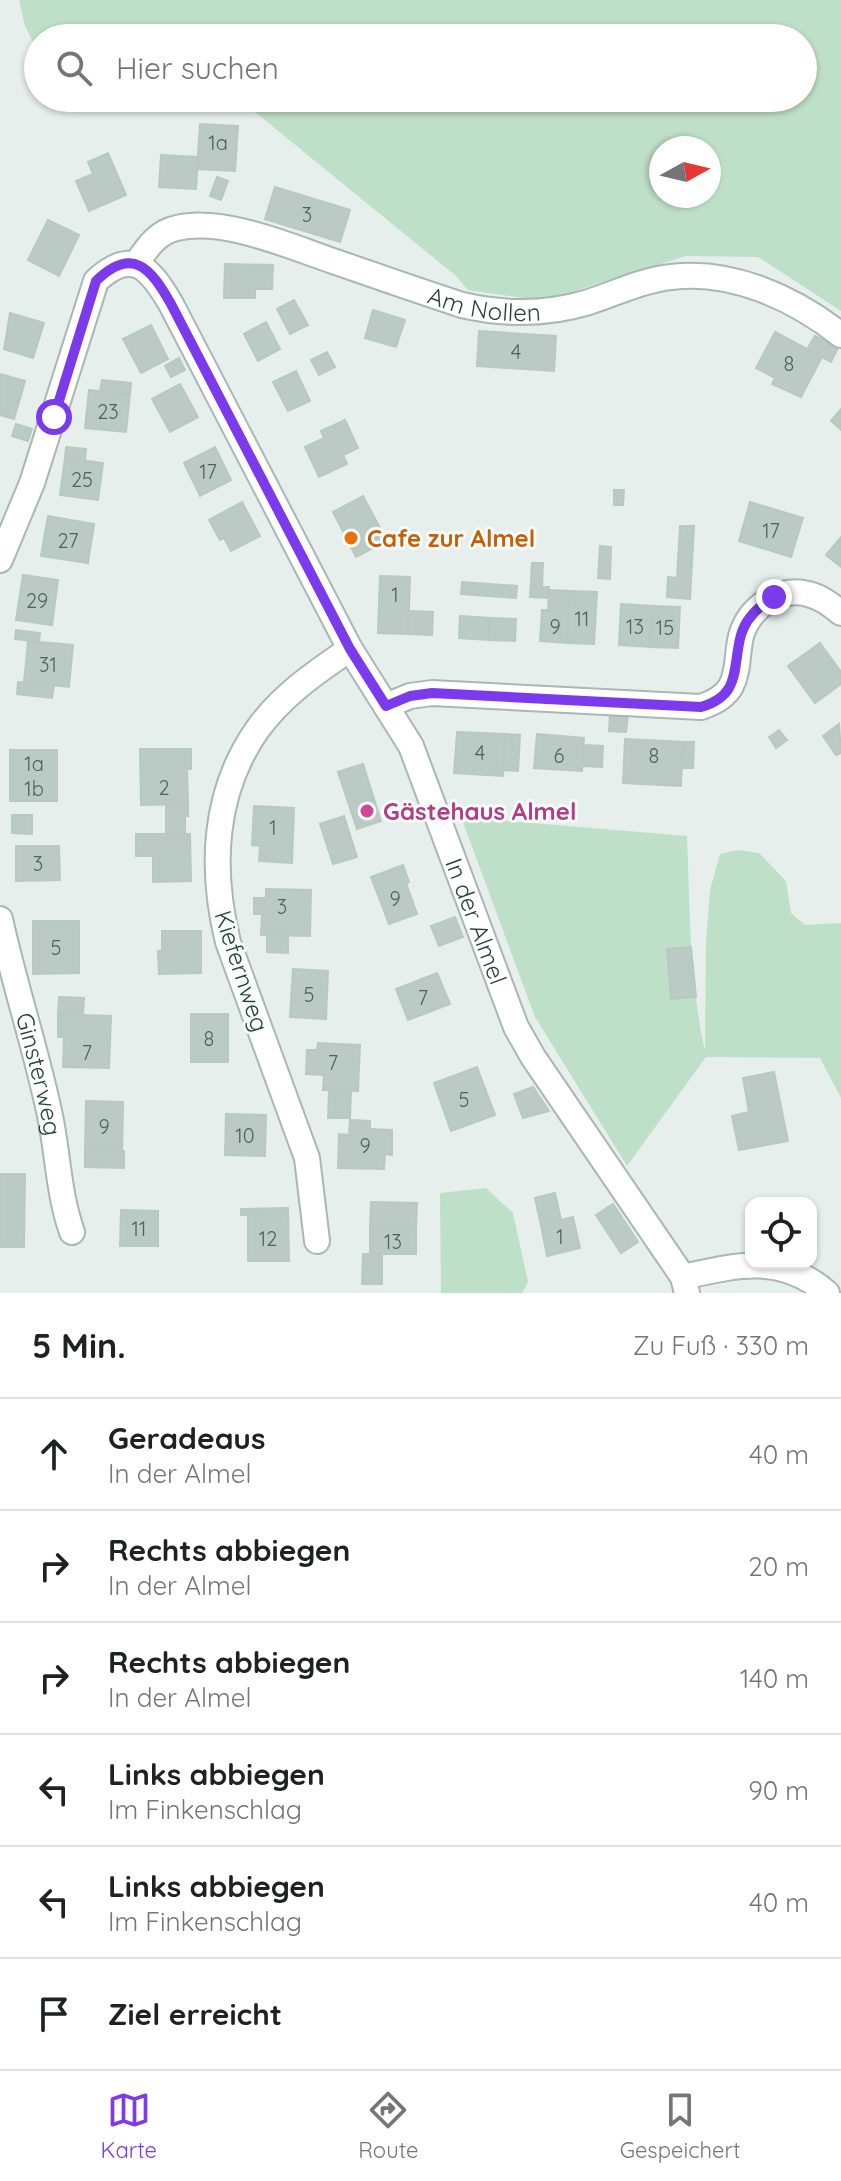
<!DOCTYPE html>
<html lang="de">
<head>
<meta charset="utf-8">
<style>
  :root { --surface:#fff; --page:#f6f6f6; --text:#202124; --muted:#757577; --line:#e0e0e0; --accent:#7c3aed }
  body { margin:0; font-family:Quicksand,sans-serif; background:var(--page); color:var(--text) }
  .controls { position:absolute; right:24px; bottom:24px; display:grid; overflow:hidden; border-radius:16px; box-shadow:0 2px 6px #0004 }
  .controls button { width:72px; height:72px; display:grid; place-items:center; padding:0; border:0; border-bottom:2px solid var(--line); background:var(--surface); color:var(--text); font:40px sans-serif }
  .compass { position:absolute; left:649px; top:136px; width:72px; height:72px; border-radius:50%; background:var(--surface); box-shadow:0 2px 6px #0004; rotate:82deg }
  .stop { position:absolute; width:24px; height:24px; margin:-18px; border:6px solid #7c3aed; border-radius:50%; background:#fff }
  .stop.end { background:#7c3aed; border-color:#fff; box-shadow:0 2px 8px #0008 }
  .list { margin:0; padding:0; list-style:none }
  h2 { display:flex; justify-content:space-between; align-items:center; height:104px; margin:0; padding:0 32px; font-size:34px }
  h2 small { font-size:26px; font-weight:400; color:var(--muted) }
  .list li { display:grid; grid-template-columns:52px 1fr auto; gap:24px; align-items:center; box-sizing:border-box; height:112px; padding:0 32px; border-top:2px solid var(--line) }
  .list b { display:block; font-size:30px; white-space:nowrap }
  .list p { margin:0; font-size:26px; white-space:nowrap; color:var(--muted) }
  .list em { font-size:26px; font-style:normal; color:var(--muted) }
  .icon { flex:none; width:44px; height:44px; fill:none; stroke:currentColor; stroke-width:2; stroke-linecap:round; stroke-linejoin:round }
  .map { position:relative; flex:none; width:841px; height:1293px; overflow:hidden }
  .search { position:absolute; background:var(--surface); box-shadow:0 2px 6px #0004; left:24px; right:24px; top:24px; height:88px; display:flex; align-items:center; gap:20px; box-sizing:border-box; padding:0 28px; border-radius:44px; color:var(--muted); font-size:30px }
  .sheet { height:776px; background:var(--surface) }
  nav { display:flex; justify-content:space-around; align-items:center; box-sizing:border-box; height:112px; border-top:2px solid var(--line); background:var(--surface); font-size:22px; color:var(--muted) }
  nav a { display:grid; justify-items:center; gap:4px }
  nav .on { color:var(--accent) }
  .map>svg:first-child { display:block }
  .green { fill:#bfe0c8; fill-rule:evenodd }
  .building { fill:#bbcac4; stroke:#b8c9c2; stroke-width:2 }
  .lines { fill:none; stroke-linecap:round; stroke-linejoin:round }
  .minor-casing { stroke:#a8b8b2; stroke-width:28 }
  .tertiary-casing { stroke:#a8b8b2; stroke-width:28 }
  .minor { stroke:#fff; stroke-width:24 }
  .tertiary { stroke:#fff; stroke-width:24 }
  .route { stroke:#7c3aed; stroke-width:10 }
  .food-dot { fill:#e8710a; stroke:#f7fbf9; stroke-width:3 }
  .hotel-dot { fill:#d1479c; stroke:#f7fbf9; stroke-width:3 }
  .labels { text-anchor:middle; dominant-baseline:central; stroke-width:6; stroke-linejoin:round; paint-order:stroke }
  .number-label { font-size:20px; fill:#4a645c }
  .street-label { font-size:24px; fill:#24423a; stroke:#f7fbf9 }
  .food-label { font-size:24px; font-weight:bold; fill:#c56008; stroke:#f7fbf9; text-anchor:start }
  .hotel-label { font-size:24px; font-weight:bold; fill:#b23c85; stroke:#f7fbf9; text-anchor:start }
</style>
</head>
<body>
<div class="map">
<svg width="841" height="1293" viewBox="0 0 841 1293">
  <rect width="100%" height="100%" fill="#e6efeb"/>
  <g class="green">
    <path d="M 19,0 L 841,0 L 841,311 L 758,257 L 686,256 L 543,301 L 468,290 L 456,276 L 250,108 L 213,98 L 803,98 L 803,38 L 38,38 L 38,52 L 25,26 ZM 661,148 L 709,148 L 709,196 L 661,196 Z"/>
    <path d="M 461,817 L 687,836 C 690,907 689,981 705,1051 L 706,942 L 710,890 L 720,854 L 738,850 L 759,853 L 786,881 L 791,913 L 805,925 L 841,923 L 841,1098 L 820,1058 L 706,1057 L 627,1166 L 535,1017 Z"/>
    <polygon points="486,1188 513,1213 528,1282 522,1293 441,1293 440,1193"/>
  </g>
  <g class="building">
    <polygon points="200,124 238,126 235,171 197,169"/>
    <polygon points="108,153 126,195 89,211 76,181 93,174 88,162"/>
    <polygon points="161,155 198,157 196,189 159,187"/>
    <polygon points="217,177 228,181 221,200 210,196"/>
    <polygon points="275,187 350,210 340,242 265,219"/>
    <polygon points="48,220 79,235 59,276 28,260"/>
    <polygon points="225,264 273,265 272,289 255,289 255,298 224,298"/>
    <polygon points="294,300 308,325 290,334 277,309"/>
    <polygon points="373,310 405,320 396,347 365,338"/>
    <polygon points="10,313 44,323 33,358 4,349"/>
    <polygon points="266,322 280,349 258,361 244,334"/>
    <polygon points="151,325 168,359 141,373 123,339"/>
    <polygon points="479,331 556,336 554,371 477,366"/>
    <polygon points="775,332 822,357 801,397 772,384 775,378 756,368"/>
    <polygon points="815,336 838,348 831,362 807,349"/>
    <polygon points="327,352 335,367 319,375 311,360"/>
    <polygon points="179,358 185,370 171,377 165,366"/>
    <polygon points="296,371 310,401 288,411 273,382"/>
    <polygon points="0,374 25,381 14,419 0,415"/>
    <polygon points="102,380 131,383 130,394 100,391"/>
    <polygon points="180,384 198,417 170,432 152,399"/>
    <polygon points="89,390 130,394 126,432 85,428"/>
    <polygon points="841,409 841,430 831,421"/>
    <polygon points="345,420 358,448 343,455 347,464 319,477 305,447 324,438 321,431"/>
    <polygon points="16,424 32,429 28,441 12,436"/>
    <polygon points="66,447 86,449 85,461 65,458"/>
    <polygon points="215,447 231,480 200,496 184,463"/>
    <polygon points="65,458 103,463 98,500 60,495"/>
    <polygon points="614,490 624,490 623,505 614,505"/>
    <polygon points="363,496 387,541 356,557 333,512"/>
    <polygon points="242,502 260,536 231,551 224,538 220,540 209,520"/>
    <polygon points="750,502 803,518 791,557 739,541"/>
    <polygon points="48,516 94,524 88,563 41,556"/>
    <polygon points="680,526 694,526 690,599 667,597 668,577 677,578"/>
    <polygon points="841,537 841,567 826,555"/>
    <polygon points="600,546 611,547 610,579 598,578"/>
    <polygon points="532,563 543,563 542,587 549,587 548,598 530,597"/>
    <polygon points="23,575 58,580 52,625 16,620"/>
    <polygon points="380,576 410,577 408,634 378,633"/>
    <polygon points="462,582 517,586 516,598 461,594"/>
    <polygon points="549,590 570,591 567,643 540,641 542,610 548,610"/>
    <polygon points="570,591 597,592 594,644 567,643"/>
    <polygon points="621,604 652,606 650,647 619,645"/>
    <polygon points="652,606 680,607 678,648 650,647"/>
    <polygon points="409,611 433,612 432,635 408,634"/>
    <polygon points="460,616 490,618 489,640 459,638"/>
    <polygon points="490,618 516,619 515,641 489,640"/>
    <polygon points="16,630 40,633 39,642 15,639"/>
    <polygon points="28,641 73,645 69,687 24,682"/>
    <polygon points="820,643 841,672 841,684 815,703 788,666"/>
    <polygon points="18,682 54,685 52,698 17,694"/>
    <polygon points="610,714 628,715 626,732 609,731"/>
    <polygon points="839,724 841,753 836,755 823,736"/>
    <polygon points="779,730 787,740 776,748 769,737"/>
    <polygon points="457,732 505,734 503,776 454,773"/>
    <polygon points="505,734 520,735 518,771 503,770"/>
    <polygon points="537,734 584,738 582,771 534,768"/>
    <polygon points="625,739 683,742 681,786 623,783"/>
    <polygon points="683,742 694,742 693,768 682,768"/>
    <polygon points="584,745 603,746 602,767 582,766"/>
    <polygon points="140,749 191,749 191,769 187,769 188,804 141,805"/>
    <rect x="10" y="750" width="47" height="26"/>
    <polygon points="363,764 381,821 357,829 338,772"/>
    <rect x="10" y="776" width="47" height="25"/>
    <rect x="166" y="804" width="22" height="12"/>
    <polygon points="254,806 294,808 292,863 259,861 260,846 252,845"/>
    <polygon points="12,815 32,815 32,834 12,833"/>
    <rect x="166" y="816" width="19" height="18"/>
    <polygon points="344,816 357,857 333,864 320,824"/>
    <polygon points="136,834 190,834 191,881 153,882 153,856 136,856"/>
    <polygon points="16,846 59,846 60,880 16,881"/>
    <polygon points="403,865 409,882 406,883 417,914 389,924 371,877"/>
    <polygon points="266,889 311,890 310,936 261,935 262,914 254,914 254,898 266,898"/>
    <polygon points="455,917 463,937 439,946 431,926"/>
    <polygon points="33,921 79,921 79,973 33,974"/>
    <polygon points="162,931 201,931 201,973 159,974 158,951 162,951"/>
    <polygon points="267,935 288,936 288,953 267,952"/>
    <polygon points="691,947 696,997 671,999 667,949"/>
    <polygon points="293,969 328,971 326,1019 290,1017"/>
    <polygon points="437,973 450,1004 408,1020 396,989"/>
    <polygon points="59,997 84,998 83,1015 58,1014"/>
    <polygon points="58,1014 111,1016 109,1068 63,1067 64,1037 58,1037"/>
    <rect x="191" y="1014" width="37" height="48"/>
    <polygon points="318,1043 360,1045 358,1091 323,1090 324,1075 306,1074 307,1050 317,1050"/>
    <polygon points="477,1067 495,1115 451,1131 434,1083"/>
    <polygon points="774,1072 788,1141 739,1150 732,1116 749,1112 743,1078"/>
    <polygon points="533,1087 549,1111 523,1118 514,1094"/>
    <polygon points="329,1090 351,1091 350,1118 328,1118"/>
    <polygon points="86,1101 123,1102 122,1151 85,1151"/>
    <polygon points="226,1114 266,1115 265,1156 225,1155"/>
    <polygon points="350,1120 370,1121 370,1129 392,1130 392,1155 385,1154 384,1169 338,1168 339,1134 349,1135"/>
    <polygon points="85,1151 124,1151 124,1168 85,1167"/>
    <polygon points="0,1174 25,1174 24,1247 0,1247"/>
    <polygon points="555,1193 561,1220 541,1225 535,1198"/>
    <polygon points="371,1202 417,1203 416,1228 370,1228"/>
    <polygon points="613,1204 638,1242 621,1253 596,1215"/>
    <polygon points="288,1208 289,1261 248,1261 248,1215 241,1215 241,1209"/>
    <polygon points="121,1210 158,1211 158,1246 120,1246"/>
    <polygon points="573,1217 580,1248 547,1256 541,1225"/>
    <rect x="370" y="1228" width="46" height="26"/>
    <polygon points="363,1254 382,1254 382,1284 362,1284"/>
  </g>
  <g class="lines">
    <g class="minor-casing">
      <g id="minor">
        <path id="s1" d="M 136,264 C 147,248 157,232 177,228 C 223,217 289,246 333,261 C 376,276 419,291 462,305 C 505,315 546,315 589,302 C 616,293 643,280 671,277 C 731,269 794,298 841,335"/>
        <path d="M 386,706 L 410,696 L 432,693 L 701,707 C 713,703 725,697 731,686 C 739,671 737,652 741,636 C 749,608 779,586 808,594 C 821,597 831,605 841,613"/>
        <path id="s2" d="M 0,919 C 14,983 35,1046 49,1111 C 58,1151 58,1193 72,1232"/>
        <path d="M 317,1241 L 307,1158 L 228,942 C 210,869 213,793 257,730 C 281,696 316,672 350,649"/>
        <path d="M 683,1277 C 737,1265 781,1253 827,1293"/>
      </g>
    </g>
    <g class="tertiary-casing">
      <g id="tertiary">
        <path id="s3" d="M 0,560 L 32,483 L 96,281 C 133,246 151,270 171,304 L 350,649 L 411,746 L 516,1027 L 533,1057 L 683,1277 L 687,1293"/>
      </g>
    </g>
    <use href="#minor" class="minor"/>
    <use href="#tertiary" class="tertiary"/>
  </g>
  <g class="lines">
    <path class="route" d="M 54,417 L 96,281 C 133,245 151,269 171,304 L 350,649 L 386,706 L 410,696 L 432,693 L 701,707 C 742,695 732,667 741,635 C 746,617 759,606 774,597"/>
  </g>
  <circle class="food-dot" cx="351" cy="538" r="8"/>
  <circle class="hotel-dot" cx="367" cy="811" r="8"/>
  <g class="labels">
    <g class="number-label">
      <text x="218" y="142">1a</text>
      <text x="307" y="214">3</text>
      <text x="516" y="351">4</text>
      <text x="789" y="363">8</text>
      <text x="108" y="411">23</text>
      <text x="208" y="471">17</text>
      <text x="82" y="479">25</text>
      <text x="771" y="530">17</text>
      <text x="68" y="540">27</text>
      <text x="395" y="594">1</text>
      <text x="37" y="600">29</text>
      <text x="582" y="618">11</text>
      <text x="555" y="626">9</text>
      <text x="635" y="626">13</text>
      <text x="665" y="627">15</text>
      <text x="48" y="664">31</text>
      <text x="480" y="752">4</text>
      <text x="559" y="755">6</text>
      <text x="654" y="755">8</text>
      <text x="34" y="763">1a</text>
      <text x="164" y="787">2</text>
      <text x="34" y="788">1b</text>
      <text x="273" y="827">1</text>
      <text x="38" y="863">3</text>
      <text x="395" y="898">9</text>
      <text x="282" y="906">3</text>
      <text x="56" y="947">5</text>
      <text x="309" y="994">5</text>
      <text x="423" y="997">7</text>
      <text x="209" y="1038">8</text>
      <text x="87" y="1052">7</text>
      <text x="333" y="1062">7</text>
      <text x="464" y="1099">5</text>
      <text x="104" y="1126">9</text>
      <text x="245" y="1135">10</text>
      <text x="365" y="1145">9</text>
      <text x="139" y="1228">11</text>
      <text x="560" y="1236">1</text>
      <text x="268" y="1238">12</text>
      <text x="393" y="1241">13</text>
    </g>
    <g class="street-label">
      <text stroke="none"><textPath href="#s1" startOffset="376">Am Nollen</textPath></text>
      <text stroke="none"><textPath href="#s3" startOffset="1084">In der Almel</textPath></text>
      <text transform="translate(242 971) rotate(72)">Kiefernweg</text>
      <text stroke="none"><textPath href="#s2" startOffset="160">Ginsterweg</textPath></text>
    </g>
    <g class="food-label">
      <text x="367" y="538">Cafe zur Almel</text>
    </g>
    <g class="hotel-label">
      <text x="383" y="811">Gästehaus Almel</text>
    </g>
  </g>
</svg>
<div class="controls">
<button><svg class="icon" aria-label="locate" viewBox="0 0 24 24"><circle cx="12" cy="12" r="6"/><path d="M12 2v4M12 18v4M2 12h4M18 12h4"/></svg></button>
</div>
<svg class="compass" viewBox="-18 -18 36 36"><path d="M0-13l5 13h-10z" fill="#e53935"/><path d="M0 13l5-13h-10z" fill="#757577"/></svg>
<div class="stop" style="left:54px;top:417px"></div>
<div class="stop end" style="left:774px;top:597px"></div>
<div class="search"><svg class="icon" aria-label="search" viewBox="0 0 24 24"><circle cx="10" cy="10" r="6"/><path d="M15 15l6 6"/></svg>Hier suchen</div>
</div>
<section class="sheet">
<h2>5 Min.<small>Zu Fuß · 330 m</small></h2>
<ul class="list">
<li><svg class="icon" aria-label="ahead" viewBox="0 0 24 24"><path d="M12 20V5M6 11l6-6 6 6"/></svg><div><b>Geradeaus</b><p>In der Almel</p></div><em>40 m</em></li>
<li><svg class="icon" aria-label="right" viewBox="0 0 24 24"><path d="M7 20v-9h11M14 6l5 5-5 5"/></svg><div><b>Rechts abbiegen</b><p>In der Almel</p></div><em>20 m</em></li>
<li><svg class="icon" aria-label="right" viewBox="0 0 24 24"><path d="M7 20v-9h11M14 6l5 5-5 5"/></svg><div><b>Rechts abbiegen</b><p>In der Almel</p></div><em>140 m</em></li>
<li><svg class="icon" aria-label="left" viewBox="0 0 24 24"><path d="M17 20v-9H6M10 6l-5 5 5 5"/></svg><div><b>Links abbiegen</b><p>Im Finkenschlag</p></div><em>90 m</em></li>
<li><svg class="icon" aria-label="left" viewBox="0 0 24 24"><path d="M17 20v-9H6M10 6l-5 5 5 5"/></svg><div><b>Links abbiegen</b><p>Im Finkenschlag</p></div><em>40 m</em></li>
<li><svg class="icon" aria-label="arrive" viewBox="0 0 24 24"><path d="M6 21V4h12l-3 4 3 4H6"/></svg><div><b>Ziel erreicht</b></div></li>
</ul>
</section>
<nav>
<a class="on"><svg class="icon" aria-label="map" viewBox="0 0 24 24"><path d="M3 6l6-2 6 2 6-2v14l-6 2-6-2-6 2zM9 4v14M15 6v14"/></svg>Karte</a>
<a><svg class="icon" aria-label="directions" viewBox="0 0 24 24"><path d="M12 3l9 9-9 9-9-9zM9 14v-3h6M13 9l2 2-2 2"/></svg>Route</a>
<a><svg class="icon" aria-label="saved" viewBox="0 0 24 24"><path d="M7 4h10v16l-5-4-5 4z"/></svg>Gespeichert</a>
</nav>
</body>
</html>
